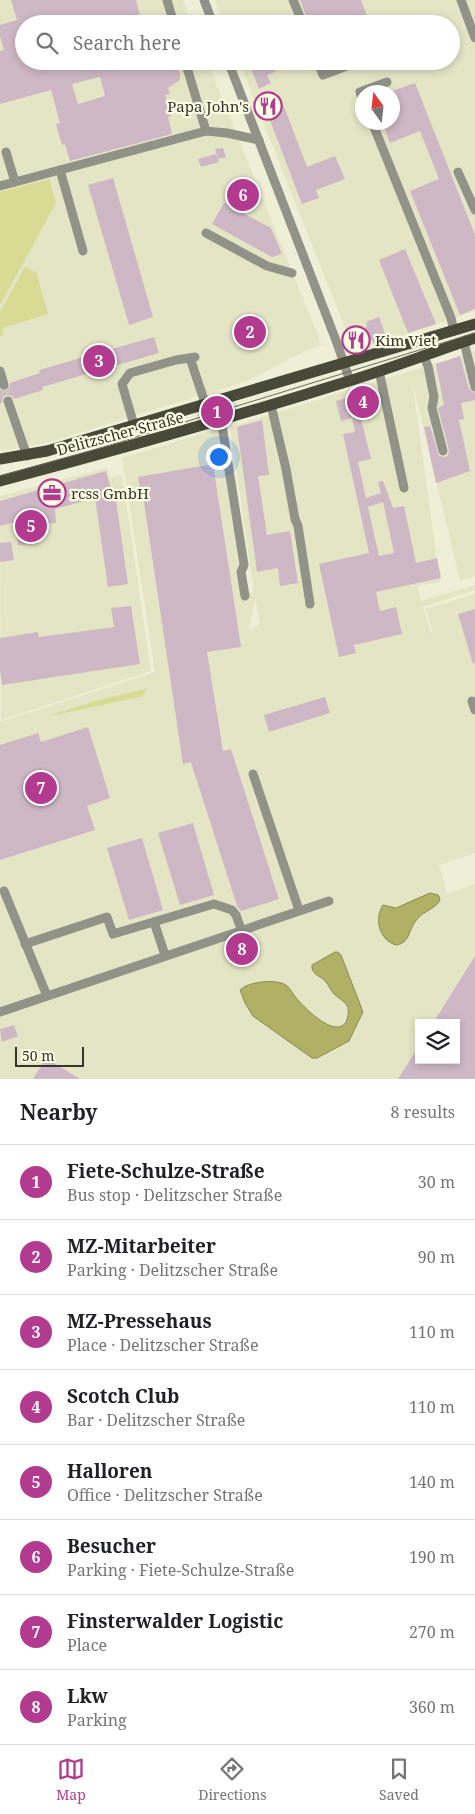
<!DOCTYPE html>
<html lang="en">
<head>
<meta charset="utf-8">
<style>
  :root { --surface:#fff; --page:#f6f6f6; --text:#202124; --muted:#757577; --line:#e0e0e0; --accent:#b23b90 }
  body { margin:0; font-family:"Noto Serif",serif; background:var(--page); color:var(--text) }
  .controls { position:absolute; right:15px; bottom:15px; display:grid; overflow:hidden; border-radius:0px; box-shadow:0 2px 8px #0003 }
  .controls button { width:45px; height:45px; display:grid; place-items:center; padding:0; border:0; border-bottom:1px solid var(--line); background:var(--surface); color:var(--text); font:25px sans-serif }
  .compass { position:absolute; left:355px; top:85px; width:45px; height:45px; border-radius:50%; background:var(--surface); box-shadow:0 2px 8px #0003; rotate:345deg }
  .scale { position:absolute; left:15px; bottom:12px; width:69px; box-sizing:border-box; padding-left:5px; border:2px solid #35352b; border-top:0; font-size:14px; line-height:18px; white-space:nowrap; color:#35352b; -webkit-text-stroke:4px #fbfce3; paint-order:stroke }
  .you { position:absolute; left:218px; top:456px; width:18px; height:18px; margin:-12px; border:4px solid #fff; border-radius:50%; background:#1a73e8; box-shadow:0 0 0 8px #1a73e833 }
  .badge { display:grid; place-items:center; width:32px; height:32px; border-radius:50%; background:var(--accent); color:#fff; font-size:16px; font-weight:700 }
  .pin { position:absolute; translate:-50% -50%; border:2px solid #fff; box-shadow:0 1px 5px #0006 }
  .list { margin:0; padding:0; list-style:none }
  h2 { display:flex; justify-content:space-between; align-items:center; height:65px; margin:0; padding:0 20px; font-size:21px }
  h2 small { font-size:16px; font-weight:400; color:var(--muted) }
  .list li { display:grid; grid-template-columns:32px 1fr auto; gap:15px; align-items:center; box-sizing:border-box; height:75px; padding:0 20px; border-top:1px solid var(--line) }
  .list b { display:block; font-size:19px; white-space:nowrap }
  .list p { margin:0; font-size:16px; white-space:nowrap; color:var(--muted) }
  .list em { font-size:16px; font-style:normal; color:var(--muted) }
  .icon { flex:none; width:28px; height:28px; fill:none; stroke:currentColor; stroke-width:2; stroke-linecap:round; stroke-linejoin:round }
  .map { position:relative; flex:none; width:475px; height:1079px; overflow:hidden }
  .search { position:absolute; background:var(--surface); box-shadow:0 2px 8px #0003; left:15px; right:15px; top:15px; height:55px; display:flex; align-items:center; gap:12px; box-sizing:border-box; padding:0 18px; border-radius:28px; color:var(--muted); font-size:19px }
  .sheet { height:665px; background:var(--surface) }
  nav { display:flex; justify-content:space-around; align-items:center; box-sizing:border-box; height:70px; border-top:1px solid var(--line); background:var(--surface); font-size:14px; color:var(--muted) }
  nav a { display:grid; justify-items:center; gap:2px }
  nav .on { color:var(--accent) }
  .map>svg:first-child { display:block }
  .built { fill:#e4e5c5; fill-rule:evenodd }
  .green { fill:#d9db94 }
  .water { fill:#b0b165; stroke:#8b8c54 }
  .building { fill:#cfb8c6; fill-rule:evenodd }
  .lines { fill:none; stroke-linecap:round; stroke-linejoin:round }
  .minor-tunnel { stroke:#c9cab4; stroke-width:9; stroke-dasharray:9 4.5; stroke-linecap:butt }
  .minor { stroke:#919288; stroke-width:9 }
  .major { stroke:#484938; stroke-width:11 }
  .tram { stroke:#6a6a5c; stroke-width:1 }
  .labels { text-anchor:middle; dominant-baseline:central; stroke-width:4.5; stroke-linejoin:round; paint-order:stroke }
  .poi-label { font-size:15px; fill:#35352b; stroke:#fbfce3; text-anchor:start }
  .street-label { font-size:15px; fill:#35352b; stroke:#fbfce3 }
</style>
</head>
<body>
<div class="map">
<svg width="475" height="1079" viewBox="0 0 475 1079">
  <rect width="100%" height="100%" fill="#eeefd6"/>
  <g class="built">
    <polygon points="0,0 183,0 192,24 24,24 24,61 207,61 322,345 305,351 247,381 49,442 15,449 0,450"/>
    <path d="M 215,0 L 475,0 L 475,311 L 360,350 L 353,348 L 239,61 L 451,61 L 451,24 L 224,24 ZM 362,92 L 392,92 L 392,122 L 362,122 Z"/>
    <path d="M 475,351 L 475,576 L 460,581 L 412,380 L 440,582 L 417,586 L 421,601 L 475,585 L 475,590 L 423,607 L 431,633 L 433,633 L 426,609 L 475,594 L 475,853 L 439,865 L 447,894 L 475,884 L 475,1079 L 0,1079 L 0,722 L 155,672 L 122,458 L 218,429 L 243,594 L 254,592 L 230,427 ZM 255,599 L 260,624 L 251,629 L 251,632 L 249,628 ZM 419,1023 L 456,1023 L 456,1060 L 419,1060 Z"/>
    <polygon points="107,468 110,478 122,475 151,671 1,720 0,496"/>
  </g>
  <g class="green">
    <polygon points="49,179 56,203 0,305 0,192"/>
    <polygon points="25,267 36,272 48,314 2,328 4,334 0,336 0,312"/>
    <polygon points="146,689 145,694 140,697 45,717 98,700"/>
  </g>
  <g class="water">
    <path d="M 430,893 L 438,895 L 440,898 L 439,902 C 433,910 421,912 415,922 C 408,931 410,943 396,945 C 379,940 374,919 383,905 L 396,908 Z"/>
    <path d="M 335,952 L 338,952 L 341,955 L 363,1012 L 349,1041 L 317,1058 L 312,1058 L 253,1016 L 245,1003 L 240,990 C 247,982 274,979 284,984 C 289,986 291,991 294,995 C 301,1005 335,1040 346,1022 C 348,1017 349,1012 348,1007 C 345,1001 338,998 334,994 C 330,990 329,985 325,981 C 321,976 314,976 312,968 L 312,965 Z"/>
  </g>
  <g class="building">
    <path d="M 11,0 L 136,0 L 142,24 L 24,24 L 24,61 L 152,61 L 153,63 L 161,61 L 163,68 L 176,67 L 180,73 L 180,80 L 168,88 L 170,94 L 165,95 L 171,116 L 168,117 L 172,134 L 70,161 L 65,144 L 62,145 L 56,124 L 60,123 L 51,90 L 0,104 L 0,51 L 4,50 L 0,36 L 0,25 L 17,20 ZM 100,77 L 105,96 L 78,104 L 72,84 Z"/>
    <polygon points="300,0 361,0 370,24 309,24"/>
    <polygon points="248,61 272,61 276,71 267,75 271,83 259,89"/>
    <polygon points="415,83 475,235 475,309 460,315 410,191 439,179 420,131 390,143 382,122 392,122 392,91"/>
    <polygon points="280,96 307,167 335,156 345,179 316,190 319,198 302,204 263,102"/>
    <polygon points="223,148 226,157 218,159 215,149"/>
    <polygon points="216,154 219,162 201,167 198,159"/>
    <polygon points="113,178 153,317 129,325 88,185"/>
    <polygon points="224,203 271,228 282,254 272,257 212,224"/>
    <polygon points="405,249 436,324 408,333 379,260"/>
    <polygon points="379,317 387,339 374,344 372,340 353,347 348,334 367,327 366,322"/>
    <polygon points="154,337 159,353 42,387 43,390 14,399 12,396 6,395 3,397 2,403 0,403 0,390 6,391 10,387 10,383 40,373 39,370"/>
    <polygon points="460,356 469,389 475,393 475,400 461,403 464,419 459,420 470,471 436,483 424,427 430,426 439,456 445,457 448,455 449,450 438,408 444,405 436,364"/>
    <path d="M 375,390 L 379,410 L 365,414 L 361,419 L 371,459 L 358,462 L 366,498 L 381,493 L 378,482 L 383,481 L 393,508 L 404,506 L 416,563 L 437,558 L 441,578 L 376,592 L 380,611 L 396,607 L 402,634 L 354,645 L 356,653 L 339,657 L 319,564 L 369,553 L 343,434 L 355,432 L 352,418 L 341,421 L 336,401 ZM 383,502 L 394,553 L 379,556 L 368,507 Z"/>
    <polygon points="262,420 269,475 258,476 267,535 290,531 298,583 280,586 278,568 257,572 237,427"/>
    <polygon points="213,464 241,647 207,652 223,751 231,749 279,899 241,911 237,906 191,762 183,764 142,489 140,489 138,477"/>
    <polygon points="106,471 114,500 116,500 128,584 108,587 95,498 55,509 56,523 36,524 38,544 18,545 15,522 0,526 0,501"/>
    <polygon points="11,542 14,560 0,562 0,543"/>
    <polygon points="131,606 140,664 2,685 0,671 0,638 38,632 39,637 114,627 111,608"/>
    <polygon points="475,609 475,663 473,664 458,614"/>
    <polygon points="325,697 330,713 269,732 264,715"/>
    <polygon points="88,727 110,798 87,806 95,830 0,860 0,745 38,733 41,742"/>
    <polygon points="193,823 214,895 180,905 158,833"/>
    <polygon points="142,838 163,910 129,920 107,848"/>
    <polygon points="475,956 475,1079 398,1079 419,1046 419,1060 456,1060 456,1023 433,1023"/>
    <polygon points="14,1025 18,1036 2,1042 0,1029"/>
    <polygon points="46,1058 80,1079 33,1079"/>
  </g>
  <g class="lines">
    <polyline class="minor-tunnel" points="4,385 8,401"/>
    <g class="minor">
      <polyline points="167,0 174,24"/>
      <polyline points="204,0 213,24"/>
      <polyline points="293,0 303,24"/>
      <polyline points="461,0 475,38"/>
      <polyline points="185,61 206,131 227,133 259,140"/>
      <polyline points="228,61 337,343 350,381"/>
      <polyline points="317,61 323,75 360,61"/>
      <polyline points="362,98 360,92 387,82"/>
      <polyline points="372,122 451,318 454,331"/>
      <polyline points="6,152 15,182 206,131"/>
      <polyline points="60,170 83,251"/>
      <polyline points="458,172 475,210"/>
      <polyline points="0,186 15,182"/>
      <polyline points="206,233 267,266 292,273"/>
      <polyline points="464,342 475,387"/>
      <polyline points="423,355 428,366 434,397 432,408 443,451"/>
      <polyline points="195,357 190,358 205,403"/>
      <polyline points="0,371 4,385"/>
      <polyline points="379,371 404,488"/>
      <polyline points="8,401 27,456"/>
      <polyline points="271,405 286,469 295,519 298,526 310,604"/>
      <polyline points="221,419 244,565 241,572 245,596"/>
      <polyline points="134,425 122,384 130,373 176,360 190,358"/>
      <polyline points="472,701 475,710"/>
      <polyline points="253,774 299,910"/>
      <polyline points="4,891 47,996"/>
      <polyline points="154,922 165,955"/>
      <polyline points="25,944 107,917 113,934 214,904 232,910 236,915 241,929"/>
      <polyline points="0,1012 329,901"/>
    </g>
    <g class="major">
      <polyline points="0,459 47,451 475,324"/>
      <path d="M 0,481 C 117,450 234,417 349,381 C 392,368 433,352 475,338"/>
    </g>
    <polyline class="tram" points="0,476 100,448 475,333"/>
  </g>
  <defs>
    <g id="restaurant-ring" transform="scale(1.4375)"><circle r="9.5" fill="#fbfce3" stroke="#b23b90" stroke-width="1.5"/><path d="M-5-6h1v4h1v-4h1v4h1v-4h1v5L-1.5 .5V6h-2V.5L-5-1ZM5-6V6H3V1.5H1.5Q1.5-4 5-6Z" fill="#b23b90"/></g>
    <g id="office-ring" transform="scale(1.4375)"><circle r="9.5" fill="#fbfce3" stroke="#b23b90" stroke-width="1.5"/><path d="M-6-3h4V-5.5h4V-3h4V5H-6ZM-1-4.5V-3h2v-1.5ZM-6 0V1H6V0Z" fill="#b23b90"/></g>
  </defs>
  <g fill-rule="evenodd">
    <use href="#restaurant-ring" x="268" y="106"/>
    <use href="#restaurant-ring" x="356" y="340"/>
    <use href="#office-ring" x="52" y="493"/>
  </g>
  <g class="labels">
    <g class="poi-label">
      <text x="249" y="106" text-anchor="end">Papa John's</text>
      <text x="375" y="340">Kim Viet</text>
      <text x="71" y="493">rcss GmbH</text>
    </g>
    <g class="street-label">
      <text transform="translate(120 433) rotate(-15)">Delitzscher Straße</text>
    </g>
  </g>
</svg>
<div class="controls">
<button><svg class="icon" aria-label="layers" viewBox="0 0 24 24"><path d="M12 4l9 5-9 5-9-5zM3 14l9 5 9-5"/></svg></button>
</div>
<svg class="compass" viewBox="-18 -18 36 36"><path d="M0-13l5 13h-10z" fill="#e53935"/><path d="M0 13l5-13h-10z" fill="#757577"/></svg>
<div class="scale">50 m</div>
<div class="you"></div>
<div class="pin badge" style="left:217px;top:412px">1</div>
<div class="pin badge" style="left:250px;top:332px">2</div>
<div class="pin badge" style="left:99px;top:361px">3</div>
<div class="pin badge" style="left:363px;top:402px">4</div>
<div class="pin badge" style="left:31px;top:526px">5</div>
<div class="pin badge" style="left:243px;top:195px">6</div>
<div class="pin badge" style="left:41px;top:788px">7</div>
<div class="pin badge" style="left:242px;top:949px">8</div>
<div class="search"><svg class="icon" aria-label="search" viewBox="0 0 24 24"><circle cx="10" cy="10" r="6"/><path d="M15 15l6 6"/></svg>Search here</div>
</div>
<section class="sheet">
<h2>Nearby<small>8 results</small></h2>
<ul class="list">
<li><span class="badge">1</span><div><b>Fiete-Schulze-Straße</b><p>Bus stop · Delitzscher Straße</p></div><em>30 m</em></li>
<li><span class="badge">2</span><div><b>MZ-Mitarbeiter</b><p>Parking · Delitzscher Straße</p></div><em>90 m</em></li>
<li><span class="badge">3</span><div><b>MZ-Pressehaus</b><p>Place · Delitzscher Straße</p></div><em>110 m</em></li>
<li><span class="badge">4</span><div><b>Scotch Club</b><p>Bar · Delitzscher Straße</p></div><em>110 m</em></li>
<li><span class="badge">5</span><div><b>Halloren</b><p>Office · Delitzscher Straße</p></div><em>140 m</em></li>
<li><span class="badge">6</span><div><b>Besucher</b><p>Parking · Fiete-Schulze-Straße</p></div><em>190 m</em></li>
<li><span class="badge">7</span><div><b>Finsterwalder Logistic</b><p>Place</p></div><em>270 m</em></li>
<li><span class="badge">8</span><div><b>Lkw</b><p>Parking</p></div><em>360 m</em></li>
</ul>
</section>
<nav>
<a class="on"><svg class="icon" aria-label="map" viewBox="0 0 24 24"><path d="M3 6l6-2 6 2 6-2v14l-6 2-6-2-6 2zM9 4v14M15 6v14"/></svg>Map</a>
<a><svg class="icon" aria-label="directions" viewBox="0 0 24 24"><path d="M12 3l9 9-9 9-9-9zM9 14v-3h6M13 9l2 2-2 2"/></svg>Directions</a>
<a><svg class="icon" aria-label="saved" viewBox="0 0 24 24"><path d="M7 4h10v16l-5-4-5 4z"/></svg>Saved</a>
</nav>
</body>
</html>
